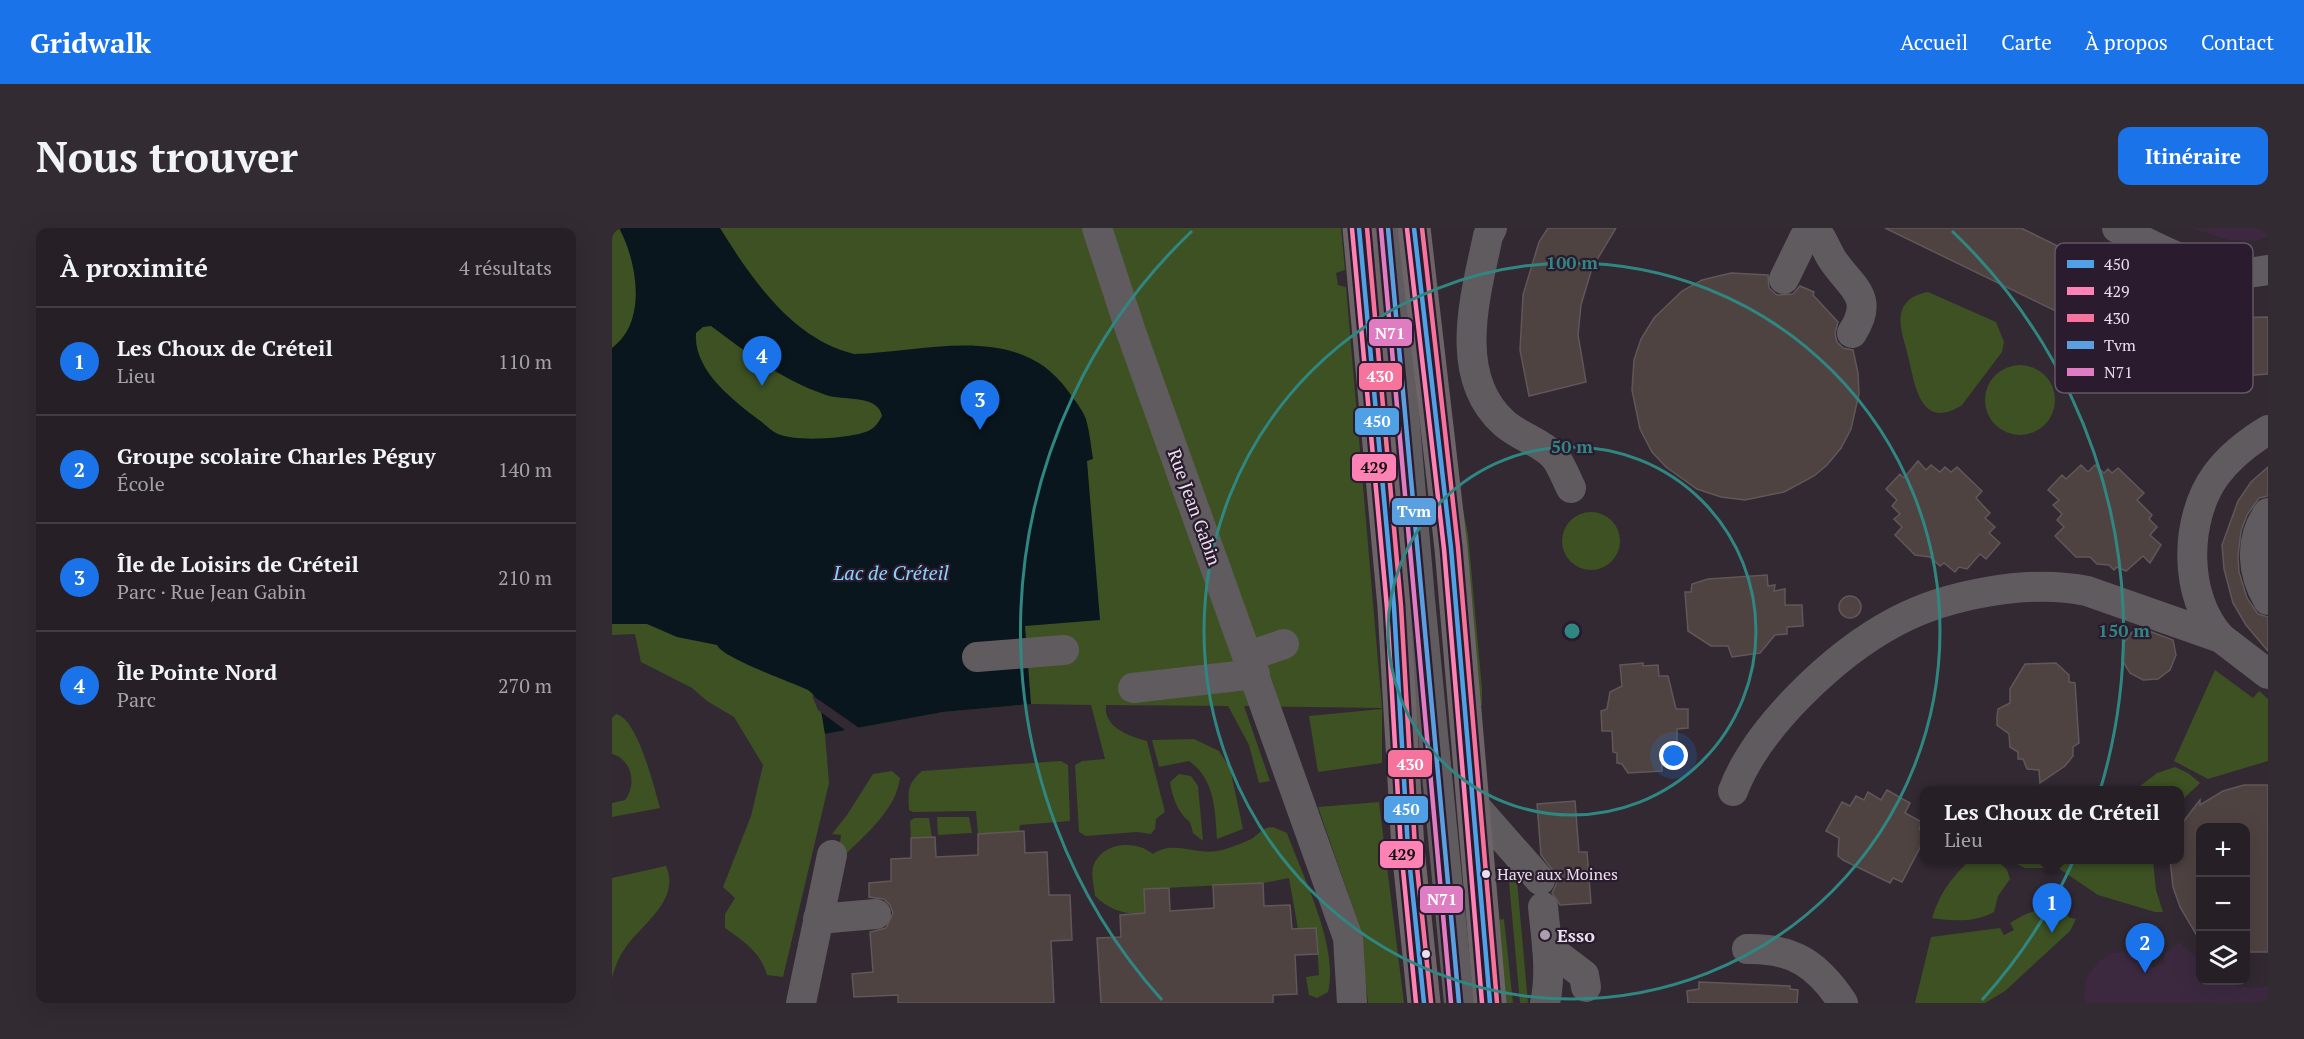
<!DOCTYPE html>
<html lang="fr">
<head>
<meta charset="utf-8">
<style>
  :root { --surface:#261f26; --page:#322c32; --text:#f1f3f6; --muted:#a4a2a7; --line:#423d43; --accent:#1a73e8 }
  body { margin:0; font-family:"PT Serif",serif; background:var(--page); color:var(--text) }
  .controls { position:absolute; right:18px; bottom:18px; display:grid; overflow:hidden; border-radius:12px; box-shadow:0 6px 24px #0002 }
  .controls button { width:54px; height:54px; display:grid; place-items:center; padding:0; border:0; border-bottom:2px solid var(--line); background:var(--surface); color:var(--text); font:30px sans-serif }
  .you { position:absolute; left:1062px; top:528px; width:21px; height:21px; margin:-15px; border:4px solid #fff; border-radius:50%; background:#1a73e8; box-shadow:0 0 0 9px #1a73e833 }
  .badge { display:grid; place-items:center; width:39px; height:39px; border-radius:50%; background:var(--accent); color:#fff; font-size:20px; font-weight:700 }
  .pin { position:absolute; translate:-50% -50px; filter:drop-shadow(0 2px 3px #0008) }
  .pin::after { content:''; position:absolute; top:32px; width:21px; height:18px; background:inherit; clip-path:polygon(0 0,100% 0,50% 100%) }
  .popup { position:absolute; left:1308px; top:558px; width:264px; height:78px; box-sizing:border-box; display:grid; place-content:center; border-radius:12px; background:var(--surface); filter:drop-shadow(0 2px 4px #0005); font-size:20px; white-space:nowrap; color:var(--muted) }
  .popup b { font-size:22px; color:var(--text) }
  .popup::after { content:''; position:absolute; left:50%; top:100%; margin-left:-12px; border:12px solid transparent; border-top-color:var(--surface) }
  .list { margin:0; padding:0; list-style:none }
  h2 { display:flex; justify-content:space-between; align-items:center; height:78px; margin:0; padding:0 24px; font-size:26px }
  h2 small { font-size:20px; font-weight:400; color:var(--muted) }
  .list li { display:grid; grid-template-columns:39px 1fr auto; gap:18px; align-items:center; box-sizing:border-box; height:108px; padding:0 24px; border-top:2px solid var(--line) }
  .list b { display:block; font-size:22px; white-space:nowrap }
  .list p { margin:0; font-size:20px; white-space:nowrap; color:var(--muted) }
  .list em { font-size:20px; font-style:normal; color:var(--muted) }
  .icon { flex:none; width:33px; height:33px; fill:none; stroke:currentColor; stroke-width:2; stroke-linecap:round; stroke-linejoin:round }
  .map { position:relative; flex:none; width:1656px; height:775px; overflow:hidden; border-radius:12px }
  header { display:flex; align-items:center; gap:36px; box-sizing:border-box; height:84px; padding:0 30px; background:var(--accent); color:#fff }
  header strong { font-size:28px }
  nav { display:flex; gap:33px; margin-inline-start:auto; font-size:21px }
  .intro { display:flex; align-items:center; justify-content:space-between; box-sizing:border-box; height:144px; padding:0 36px }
  h1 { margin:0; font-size:42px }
  .button { padding:15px 27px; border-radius:12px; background:var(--accent); color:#fff; font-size:21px; font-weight:700 }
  main { display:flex; gap:36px; padding:0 36px }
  aside { flex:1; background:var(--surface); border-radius:12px; box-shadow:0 6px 24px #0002 }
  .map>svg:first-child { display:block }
  .built { fill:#3c2940 }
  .green { fill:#3d5123 }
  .water { fill:#09161d; fill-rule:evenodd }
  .pier { fill:#322933 }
  .building { fill:#4f4342; stroke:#605758; stroke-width:1.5 }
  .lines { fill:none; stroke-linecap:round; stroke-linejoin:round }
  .minor { stroke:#605b5e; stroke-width:30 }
  .major { stroke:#6c6467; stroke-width:33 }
  .bus-1-casing { stroke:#2b1b2e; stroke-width:9 }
  .bus-2-casing { stroke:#2b1b2e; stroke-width:9 }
  .bus-3-casing { stroke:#2b1b2e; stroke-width:9 }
  .bus-4-casing { stroke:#2b1b2e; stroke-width:9 }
  .bus-5-casing { stroke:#2b1b2e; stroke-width:9 }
  .bus-1 { stroke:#50a0e6; stroke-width:4.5 }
  .bus-2 { stroke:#ff82b4; stroke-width:4.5 }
  .bus-3 { stroke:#f6739c; stroke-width:4.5 }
  .bus-4 { stroke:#5aa0e1; stroke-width:4.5 }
  .bus-5 { stroke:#df7cc2; stroke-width:4.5 }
  .ring { fill:none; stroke:#308681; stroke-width:3 }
  .bus-dot { fill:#eadfec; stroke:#2b1b2e; stroke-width:2 }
  .poi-dot { fill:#aa9fab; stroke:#2b1b2e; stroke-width:2 }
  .labels { text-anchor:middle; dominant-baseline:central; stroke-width:4.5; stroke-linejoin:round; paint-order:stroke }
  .bus-label { font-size:16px; fill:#eadfec; stroke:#2b1b2e; text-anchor:start }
  .street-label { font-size:18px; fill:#eadfec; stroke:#2b1b2e }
  .poi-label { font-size:18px; font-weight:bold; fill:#eadfec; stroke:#2b1b2e; text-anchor:start }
  .water-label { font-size:20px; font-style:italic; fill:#85d4fb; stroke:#2b1b2e }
  .key { fill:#2b1b2e; stroke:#645667; stroke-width:1.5 }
  .key-label { font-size:16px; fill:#eadfec }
  .centre { fill:#308681; stroke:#2b1b2e; stroke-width:3 }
  .ring-label { font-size:18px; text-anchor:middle; font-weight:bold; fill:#308681; stroke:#2b1b2e; stroke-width:4.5; stroke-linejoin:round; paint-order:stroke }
  .line-badge { stroke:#2b1b2e; stroke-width:2 }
  .badge-label { font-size:16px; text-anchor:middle; font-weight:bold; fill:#fff }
  .pale-badge-label { font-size:16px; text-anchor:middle; font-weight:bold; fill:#111 }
</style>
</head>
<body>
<header>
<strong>Gridwalk</strong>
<nav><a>Accueil</a><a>Carte</a><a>À propos</a><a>Contact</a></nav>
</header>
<div class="intro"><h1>Nous trouver</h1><a class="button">Itinéraire</a></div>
<main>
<aside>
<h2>À proximité<small>4 résultats</small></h2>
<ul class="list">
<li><span class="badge">1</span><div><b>Les Choux de Créteil</b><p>Lieu</p></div><em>110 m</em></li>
<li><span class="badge">2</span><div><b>Groupe scolaire Charles Péguy</b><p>École</p></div><em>140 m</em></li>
<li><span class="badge">3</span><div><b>Île de Loisirs de Créteil</b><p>Parc · Rue Jean Gabin</p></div><em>210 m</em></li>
<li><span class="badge">4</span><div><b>Île Pointe Nord</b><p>Parc</p></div><em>270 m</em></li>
</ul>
</aside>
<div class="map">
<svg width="1656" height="775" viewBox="0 0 1656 775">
  <rect width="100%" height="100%" fill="#322933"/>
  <g class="built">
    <polygon points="1578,0 1656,0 1656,9 1644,13 1617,12"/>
    <polygon points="1567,714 1588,732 1588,752 1614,753 1625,758 1642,760 1656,758 1656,775 1473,775 1472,763 1475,749 1486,734 1500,725 1516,724 1541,740 1552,735 1553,725"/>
  </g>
  <g class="green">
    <path d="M 0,0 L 729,0 L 733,42 L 724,45 L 726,57 L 734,59 L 770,480 L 632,478 L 658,553 L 647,555 L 637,517 L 616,478 L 494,477 C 491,500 519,509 535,513 L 553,584 L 544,591 L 543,601 L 539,606 L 525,604 L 474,608 L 467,604 L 463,537 L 470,533 L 493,531 L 479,477 L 419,476 L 331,484 L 213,506 L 217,555 L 171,749 L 155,747 C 149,725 132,713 113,700 L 113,686 L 123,670 L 111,659 L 139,588 L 151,537 L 122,489 L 95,473 L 80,460 L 29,434 L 23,406 L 0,407 Z"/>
    <path d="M 1316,64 L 1384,94 L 1392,114 L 1390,124 L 1350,177 C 1308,204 1303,156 1296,128 C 1293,114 1285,95 1290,82 C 1295,70 1305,66 1316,64 Z"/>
    <circle cx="1408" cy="172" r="35"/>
    <polygon points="850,276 856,306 870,461 870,477 866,479"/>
    <circle cx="979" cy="313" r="29"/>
    <polygon points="1603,442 1641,470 1647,463 1656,471 1656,533 1596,551 1562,533"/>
    <polygon points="770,481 770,535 706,544 697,488"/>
    <path d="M 4,486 C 26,491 42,559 48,580 L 0,589 L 0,575 L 13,572 C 25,557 20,531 0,526 L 0,490 Z"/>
    <path d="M 582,511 L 607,523 L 618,540 L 631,601 L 605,611 C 603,582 603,551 577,533 L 547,539 L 540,512 Z"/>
    <path d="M 449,533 L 456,537 L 458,593 L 408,597 L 407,604 L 366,606 L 364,583 L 301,584 L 297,582 C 296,563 295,556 310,543 Z"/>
    <polygon points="1563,539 1576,545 1588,555 1568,574 1568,562 1523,562 1545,545"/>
    <path d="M 280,543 L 288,550 C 284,581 256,604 235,625 L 227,623 L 229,607 L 220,606 L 235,587 L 261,546 Z"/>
    <path d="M 567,546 L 579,548 L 586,558 L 591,613 L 581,605 L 578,594 C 566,586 560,568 558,554 Z"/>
    <polygon points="767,574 792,775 756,775 746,694 706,579"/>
    <polygon points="325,589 357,589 360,605 326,607"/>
    <polygon points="302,590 317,590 320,609 299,610 298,593"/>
    <path d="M 661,599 L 675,605 C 691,649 727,719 716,764 L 705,770 L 697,767 L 694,749 L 707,747 L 704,701 L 686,701 L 677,650 L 651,655 L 532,661 L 533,685 C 512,687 498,682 483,668 C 482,659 479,648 481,639 C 489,614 523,611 541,626 C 562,611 586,629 610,622 C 615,621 639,612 641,610 C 649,604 650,600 661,599 Z"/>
    <polygon points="895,632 902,640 905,653 916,775 908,775"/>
    <path d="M 1358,632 L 1385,632 L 1395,642 L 1398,651 L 1386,668 L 1382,684 C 1361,695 1342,693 1320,690 C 1328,665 1339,650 1358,632 Z"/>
    <polygon points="1397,632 1439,632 1434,640 1413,640"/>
    <polygon points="1449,632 1541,632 1544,662 1551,684 1543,684 1486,667 1446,640"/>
    <path d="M 54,638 C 69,672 30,696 14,719 C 7,728 3,739 0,750 L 0,650 Z"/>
    <path d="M 1457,679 L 1456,689 L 1464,691 L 1458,703 L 1393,763 L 1373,775 L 1303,775 L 1319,709 L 1388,700 L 1392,707 L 1402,702 L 1398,695 C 1417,682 1434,679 1457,679 Z"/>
    <polygon points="892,691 901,775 892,775 885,692"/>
  </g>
  <path class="water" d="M 7,0 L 108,0 C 139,50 180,111 242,126 C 314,124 407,93 456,163 C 463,173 473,184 475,195 C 478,207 479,219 481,231 L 475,233 L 488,392 L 413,398 L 419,476 L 331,484 L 213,506 C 210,490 210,472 196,462 C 180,454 110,430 105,417 L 65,409 L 35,396 L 0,396 L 0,120 C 36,94 25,33 7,0 ZM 99,98 C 135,125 170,152 214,167 C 231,173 266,166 270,188 C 267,194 263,199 258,202 C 241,211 183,214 166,206 C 159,203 153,196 147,192 C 121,172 81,142 84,105 L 91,99 Z"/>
  <polygon class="pier" points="200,467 250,502 237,505 206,482"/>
  <g class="building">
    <polygon points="936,0 1004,0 980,40 969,77 966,107 974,154 917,168 908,122 911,67 927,14"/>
    <polygon points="1273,0 1409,0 1484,37 1489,26 1545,49 1539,61 1575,80 1617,90 1656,89 1656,146 1630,148 1630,151 1569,138 1567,143"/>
    <polygon points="1119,45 1156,47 1157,60 1165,67 1181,66 1188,58 1202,64 1201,67 1226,94 1223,105 1225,114 1231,120 1241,122 1246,145 1247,166 1239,201 1229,220 1215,237 1202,248 1172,264 1133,272 1109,269 1085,261 1054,239 1040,224 1028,201 1020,162 1022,132 1029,111 1042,90 1070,63 1090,52"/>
    <polygon points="1306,233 1314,242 1319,237 1328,244 1333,239 1339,244 1345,239 1370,263 1364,270 1378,285 1373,290 1383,299 1377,305 1388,315 1374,331 1368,326 1355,341 1347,339 1343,344 1332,335 1328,338 1318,329 1303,327 1283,307 1290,299 1282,291 1288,286 1280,278 1285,272 1274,261 1288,246 1292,250"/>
    <polygon points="1469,237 1476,244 1483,237 1492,245 1496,241 1500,245 1506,240 1532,265 1525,272 1540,287 1537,291 1545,299 1538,307 1549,317 1538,335 1531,328 1514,343 1505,339 1502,342 1497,337 1485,336 1478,329 1464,329 1443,308 1452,299 1445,292 1450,286 1441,277 1447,272 1436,262 1450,247 1454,251"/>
    <polygon points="1656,239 1656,268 1647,270 1635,287 1629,303 1626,328 1627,344 1635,370 1646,386 1656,389 1656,423 1634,397 1621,375 1612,341 1610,317 1626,273 1639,254"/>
    <polygon points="1155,347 1156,358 1163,357 1162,363 1173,361 1173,377 1190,377 1191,398 1175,399 1175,406 1163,407 1148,425 1120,429 1116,418 1099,418 1076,403 1073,364 1079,364 1080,356 1096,351"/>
    <circle cx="1238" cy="379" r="11"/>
    <polygon points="1529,400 1561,412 1564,427 1558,442 1546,451 1531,452 1518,445 1510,432 1511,416 1520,404"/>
    <polygon points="1031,435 1031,438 1046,437 1047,448 1056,448 1064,481 1076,481 1076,500 1065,501 1065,519 1059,520 1060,532 1050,533 1050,543 1016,545 1010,536 1005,535 1005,525 1001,524 1000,503 990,503 989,483 995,481 998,464 1010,458 1008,437"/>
    <polygon points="1444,435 1457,447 1457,454 1463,455 1467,515 1461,519 1461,528 1453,538 1428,555 1427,542 1415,541 1411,531 1406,531 1406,524 1398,519 1397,506 1385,497 1385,489 1386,481 1398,475 1398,461 1413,436"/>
    <polygon points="1632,557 1656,557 1656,724 1634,724 1634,600 1588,600 1588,713 1568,679 1561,659 1558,632 1568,632 1568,598 1588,572 1588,577 1611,563"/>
    <polygon points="1275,562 1298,575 1293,585 1310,594 1307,601 1312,605 1312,612 1290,654 1281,650 1278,655 1231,632 1226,628 1227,610 1214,603 1230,574 1238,578 1244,568 1252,572 1256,564 1269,572"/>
    <polygon points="963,573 967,624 975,624 979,675 948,677 940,665 944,657 945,648 929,627 925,576"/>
    <polygon points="412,603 413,625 435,624 437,667 458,667 460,712 439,713 442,775 286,775 286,767 242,769 240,746 261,744 258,704 274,700 281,685 278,677 272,671 257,669 257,655 279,653 279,631 299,630 299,610 323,609 324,629 366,627 366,606"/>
    <polygon points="651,655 652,678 678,677 680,701 704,700 706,726 683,727 685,766 661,767 661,775 489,775 485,710 509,709 508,687 533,685 532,661 557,660 558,683 602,680 601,657"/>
    <polygon points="1087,754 1178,758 1178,761 1186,762 1185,775 1076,775 1075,763 1087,761"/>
  </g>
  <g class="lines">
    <g class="minor">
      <polyline points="485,0 519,104 736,710 740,775"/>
      <polyline points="776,0 808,371 847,775"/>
      <path d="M 880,0 L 876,8 C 864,66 839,148 892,195 C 906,208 929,214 942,228 C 949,236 954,250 959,260"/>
      <path d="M 1505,0 C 1553,23 1601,54 1656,42"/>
      <path d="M 1209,10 C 1213,17 1216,25 1220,31 C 1238,59 1264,68 1240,105"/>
      <polyline points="1172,51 1192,10"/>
      <path d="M 1656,285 C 1637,312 1640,345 1656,372"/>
      <path d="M 1609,410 C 1571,369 1572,291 1604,247 C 1618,228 1636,214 1656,202"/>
      <polyline points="637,428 672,416"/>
      <polyline points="365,429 452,422"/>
      <polyline points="521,460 643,446"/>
      <path d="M 1121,563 C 1145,499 1223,426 1283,394 C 1335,366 1418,351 1475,363 L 1609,410 L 1656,446"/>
      <polyline points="862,577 928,652"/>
      <path d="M 931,679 C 934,710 940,744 933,775"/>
      <polyline points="206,691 264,686"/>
      <polyline points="935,719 972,747 974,759"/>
      <path d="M 1135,721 C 1182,720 1206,737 1231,775"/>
      <polyline points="189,775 220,627"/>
    </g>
    <g class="major">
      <polyline points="747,0 782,379 796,621 812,775"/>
      <polyline points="802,0 839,320 878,775"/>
    </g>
    <g class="bus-1-casing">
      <g id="bus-1">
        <polyline points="747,0 782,379 796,621 812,775"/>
        <polyline points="802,0 839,320 878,775"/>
      </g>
    </g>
    <g class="bus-2-casing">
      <g id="bus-2">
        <polyline points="740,1 775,380 789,621 804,775"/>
        <polyline points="795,1 832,321 870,775"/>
      </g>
    </g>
    <g class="bus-3-casing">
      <g id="bus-3">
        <polyline points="755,0 789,378 803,620 819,774"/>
        <polyline points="810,0 846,319 885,774"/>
      </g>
    </g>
    <g class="bus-4-casing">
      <polyline id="bus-4" points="776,0 847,775"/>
    </g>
    <g class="bus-5-casing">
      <polyline id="bus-5" points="769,1 839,775"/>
    </g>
    <use href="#bus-1" class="bus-1"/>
    <use href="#bus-2" class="bus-2"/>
    <use href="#bus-3" class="bus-3"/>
    <use href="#bus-4" class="bus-4"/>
    <use href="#bus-5" class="bus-5"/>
  </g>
  <g class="ring">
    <circle cx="960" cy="403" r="184"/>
    <circle cx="960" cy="403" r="368"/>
    <path d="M550 772A552 552 0 0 1 580 3M1340 3A552 552 0 0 1 1370 772"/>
  </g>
  <g class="bus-dot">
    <circle cx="874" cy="646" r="5"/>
    <circle cx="814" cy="726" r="5"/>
  </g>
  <circle class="poi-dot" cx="933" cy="707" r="6"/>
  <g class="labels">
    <g class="bus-label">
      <text x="885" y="646">Haye aux Moines</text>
    </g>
    <g class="street-label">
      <text transform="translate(583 279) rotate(70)">Rue Jean Gabin</text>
    </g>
    <g class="poi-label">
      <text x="945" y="707">Esso</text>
    </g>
    <g class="water-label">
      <text x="279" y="344">Lac de Créteil</text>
    </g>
  </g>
  <rect x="1443" y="15" width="198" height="150" rx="9" class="key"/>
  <rect x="1455" y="32" width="27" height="8" fill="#50a0e6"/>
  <rect x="1455" y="59" width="27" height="8" fill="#ff82b4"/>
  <rect x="1455" y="86" width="27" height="8" fill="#f6739c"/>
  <rect x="1455" y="113" width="27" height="8" fill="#5aa0e1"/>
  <rect x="1455" y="140" width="27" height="8" fill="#df7cc2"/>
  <g class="key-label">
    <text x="1492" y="42">450</text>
    <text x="1492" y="69">429</text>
    <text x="1492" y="96">430</text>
    <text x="1492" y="123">Tvm</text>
    <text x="1492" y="150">N71</text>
  </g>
  <circle cx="960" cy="403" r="9" class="centre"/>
  <g class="ring-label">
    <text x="960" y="41">100 m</text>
    <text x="960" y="225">50 m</text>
    <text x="1512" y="409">150 m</text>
  </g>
  <g class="line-badge">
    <rect x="756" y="90" width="45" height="29" rx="6" fill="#df7cc2"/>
    <rect x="746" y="134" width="45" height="29" rx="6" fill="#f6739c"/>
    <rect x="742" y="179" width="46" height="29" rx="6" fill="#50a0e6"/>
    <rect x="739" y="225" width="46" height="29" rx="6" fill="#ff82b4"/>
    <rect x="779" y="269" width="46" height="29" rx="6" fill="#5aa0e1"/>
    <rect x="775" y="521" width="46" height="29" rx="6" fill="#f6739c"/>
    <rect x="771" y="567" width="46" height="29" rx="6" fill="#50a0e6"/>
    <rect x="767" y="612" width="45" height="29" rx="6" fill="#ff82b4"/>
    <rect x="807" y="657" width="45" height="29" rx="6" fill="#df7cc2"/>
  </g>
  <g class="badge-label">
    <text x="778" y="111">N71</text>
    <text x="768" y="154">430</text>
    <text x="765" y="199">450</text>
    <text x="802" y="289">Tvm</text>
    <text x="798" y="542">430</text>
    <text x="794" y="587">450</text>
    <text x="830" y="677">N71</text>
  </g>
  <g class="pale-badge-label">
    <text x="762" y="245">429</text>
    <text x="790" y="632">429</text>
  </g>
</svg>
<div class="controls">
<button>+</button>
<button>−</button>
<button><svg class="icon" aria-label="layers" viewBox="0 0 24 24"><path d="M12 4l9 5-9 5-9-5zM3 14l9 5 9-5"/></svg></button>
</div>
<div class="you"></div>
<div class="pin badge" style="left:1440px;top:705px">1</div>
<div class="popup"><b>Les Choux de Créteil</b>Lieu</div>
<div class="pin badge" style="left:1533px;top:745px">2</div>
<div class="pin badge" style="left:368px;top:202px">3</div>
<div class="pin badge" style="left:150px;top:158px">4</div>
</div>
</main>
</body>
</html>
